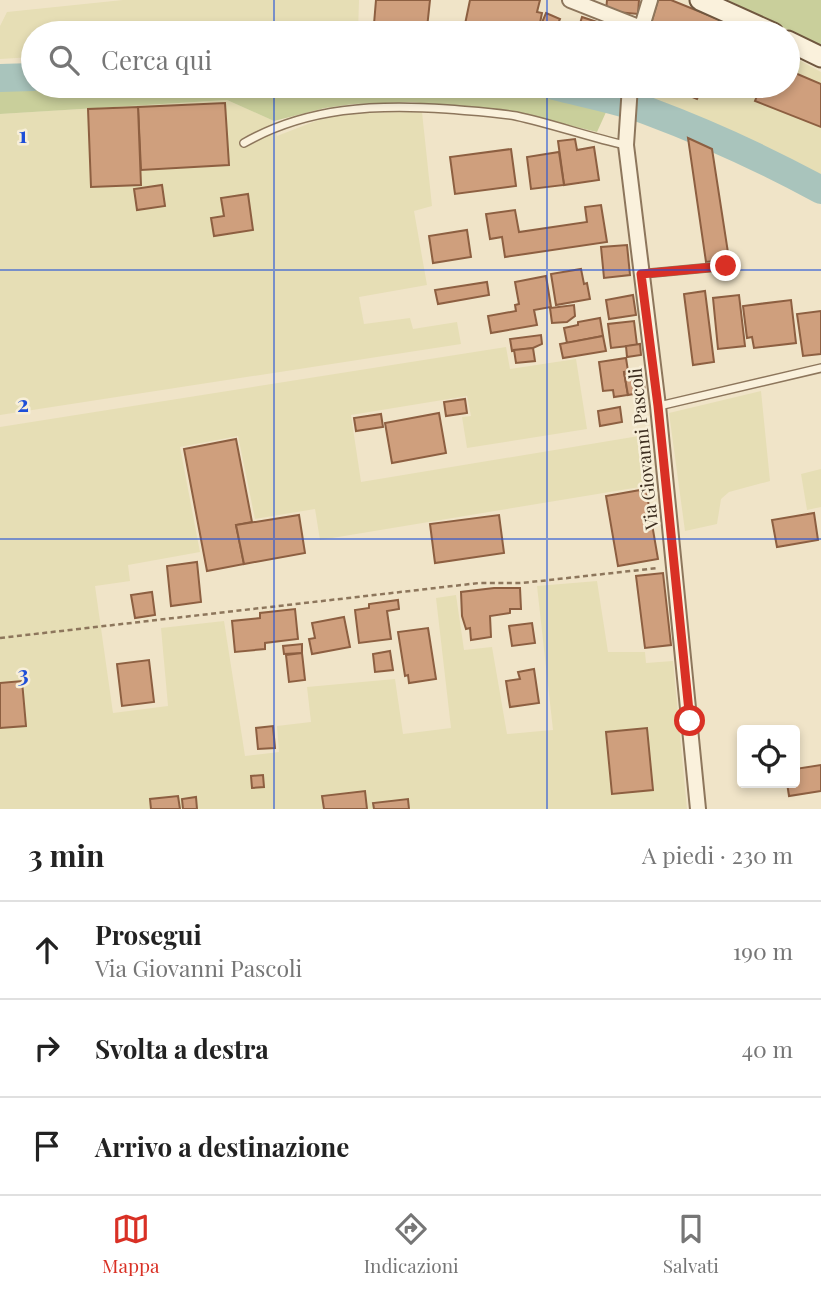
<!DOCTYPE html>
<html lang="it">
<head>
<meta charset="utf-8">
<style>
  :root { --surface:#fff; --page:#f2f2f2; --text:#222; --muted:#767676; --line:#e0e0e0; --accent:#d93025 }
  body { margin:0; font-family:"Playfair Display",serif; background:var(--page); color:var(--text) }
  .controls { position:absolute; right:21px; bottom:21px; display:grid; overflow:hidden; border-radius:7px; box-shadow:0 4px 10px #0003 }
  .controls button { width:63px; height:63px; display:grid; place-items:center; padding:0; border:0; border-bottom:2px solid var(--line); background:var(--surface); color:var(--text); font:35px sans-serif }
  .stop { position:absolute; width:21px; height:21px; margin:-16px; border:5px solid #d93025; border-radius:50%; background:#fff }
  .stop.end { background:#d93025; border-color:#fff; box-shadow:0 2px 7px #0008 }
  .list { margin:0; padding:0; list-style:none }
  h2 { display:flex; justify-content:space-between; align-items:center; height:91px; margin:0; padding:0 28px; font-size:30px }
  h2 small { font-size:23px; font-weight:400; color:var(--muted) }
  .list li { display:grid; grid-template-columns:46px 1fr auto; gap:21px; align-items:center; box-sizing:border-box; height:98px; padding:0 28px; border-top:2px solid var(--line) }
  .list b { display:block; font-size:26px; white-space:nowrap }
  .list p { margin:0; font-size:23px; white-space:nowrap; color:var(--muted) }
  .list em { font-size:23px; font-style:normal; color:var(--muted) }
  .icon { flex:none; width:38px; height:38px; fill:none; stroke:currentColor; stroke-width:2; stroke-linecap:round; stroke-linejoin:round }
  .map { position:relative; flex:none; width:821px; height:809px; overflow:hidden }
  .search { position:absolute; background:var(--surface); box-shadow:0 4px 10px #0003; left:21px; right:21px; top:21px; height:77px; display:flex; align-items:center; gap:18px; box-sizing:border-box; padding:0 24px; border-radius:38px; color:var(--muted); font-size:26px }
  .sheet { height:385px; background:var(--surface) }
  nav { display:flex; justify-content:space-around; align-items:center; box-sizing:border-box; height:98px; border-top:2px solid var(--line); background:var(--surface); font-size:19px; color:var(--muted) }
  nav a { display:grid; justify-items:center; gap:4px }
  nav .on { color:var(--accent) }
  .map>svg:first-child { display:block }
  .farmland { fill:#e6deb5 }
  .green { fill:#c9cf9b }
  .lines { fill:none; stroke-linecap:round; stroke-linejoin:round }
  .river { stroke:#a9c4bc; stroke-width:28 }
  .building { fill:#cf9f7d; stroke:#8d5f41; stroke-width:2 }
  .service-casing { stroke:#8d765c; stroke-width:10 }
  .minor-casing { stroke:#8d765c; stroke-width:18 }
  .secondary-casing { stroke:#6f573f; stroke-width:23 }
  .path { stroke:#8d765c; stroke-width:2.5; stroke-dasharray:5 3.5; stroke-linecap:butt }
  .service { stroke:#faf1dc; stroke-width:7 }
  .minor { stroke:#faf1dc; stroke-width:14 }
  .secondary { stroke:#faf1dc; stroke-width:19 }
  .route { stroke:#d93025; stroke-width:9 }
  .grid { fill:none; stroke:#1d4ed8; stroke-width:2; stroke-opacity:0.55 }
  .labels { text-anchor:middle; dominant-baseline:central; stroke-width:5; stroke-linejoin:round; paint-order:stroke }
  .street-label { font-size:18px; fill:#3d2e20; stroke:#f7eed8 }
  .grid-label { font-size:23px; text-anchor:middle; font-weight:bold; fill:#1d4ed8; stroke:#f7eed8; stroke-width:5; stroke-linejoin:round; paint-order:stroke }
</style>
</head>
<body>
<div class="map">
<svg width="821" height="809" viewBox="0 0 821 809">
  <rect width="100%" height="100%" fill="#f0e4c8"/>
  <g class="farmland">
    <polygon points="123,0 359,0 358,33 33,33 33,57 0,59 0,26 7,12"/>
    <polygon points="788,54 821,72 821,177 720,128 644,97 645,86 788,86"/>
    <polygon points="227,100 274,121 277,136 326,117 354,113 422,112 432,206 414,211 427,285 359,297 364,324 410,318 413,329 457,322 461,344 0,415 0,114"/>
    <polygon points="506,347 510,369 576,359 587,429 467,448 462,417 471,416 467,396 351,415 361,482 639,436 646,486 320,540 315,509 255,519 238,436 180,447 200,552 128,565 130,581 95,586 113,713 168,706 161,628 224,621 245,756 279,752 277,726 311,722 307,687 395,679 403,734 451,728 436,598 456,595 464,650 492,647 507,734 553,730 537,586 597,581 608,652 645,652 646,663 673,661 687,809 0,809 0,427"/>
    <polygon points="761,391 770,481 729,492 721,499 717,524 685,531 669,413"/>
    <polygon points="821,469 821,507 807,510 801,474"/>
  </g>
  <g class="green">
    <polygon points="728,0 821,0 821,46"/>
    <polygon points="78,86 509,86 607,110 597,132 518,113 411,102 353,104 325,108 274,121 227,100 0,114 0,90"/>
  </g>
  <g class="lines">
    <g class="river">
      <polyline points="0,78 33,77"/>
      <path d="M 554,86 C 585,94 618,100 648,111 C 707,133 766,160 821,190"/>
    </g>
  </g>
  <g class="building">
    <polygon points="376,0 430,0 427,28 374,24"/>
    <polygon points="470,0 540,0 537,12 542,13 538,33 486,33 464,29"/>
    <polygon points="607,0 639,0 638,14 606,11"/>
    <polygon points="658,0 671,0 723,21 718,33 665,33 650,27"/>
    <polygon points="546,13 560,19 554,33 540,27"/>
    <polygon points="582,17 609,26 619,33 577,33"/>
    <polygon points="68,23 69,33 53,33 53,24"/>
    <polygon points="788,70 821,84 821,127 755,101 761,86 788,86"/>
    <polygon points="666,86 703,86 697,99"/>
    <polygon points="225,103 229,165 141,170 138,107"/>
    <polygon points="138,107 141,185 91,187 88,109"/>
    <polygon points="688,138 712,149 729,259 706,262"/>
    <polygon points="575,139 577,150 594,147 599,180 564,185 558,141"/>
    <polygon points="511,149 516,186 455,194 450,157"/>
    <polygon points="559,152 564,185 531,189 527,157"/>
    <polygon points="162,185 165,206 137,210 134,189"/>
    <polygon points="248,194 253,230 214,236 211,218 224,216 221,198"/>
    <polygon points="601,205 607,242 505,257 502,237 490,239 486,214 515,210 519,232 587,222 585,207"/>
    <polygon points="467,230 471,257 433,263 429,236"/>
    <polygon points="627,245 630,275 604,278 601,247"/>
    <polygon points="581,269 584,284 587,283 590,299 556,305 551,274"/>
    <polygon points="546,276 551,307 534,310 537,325 491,333 488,316 516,311 515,305 519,304 515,282"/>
    <polygon points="487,282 489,295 438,304 435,290"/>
    <polygon points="705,291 714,362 693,365 684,294"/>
    <polygon points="633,295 636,315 609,319 606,300"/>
    <polygon points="739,295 745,346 718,349 713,298"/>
    <polygon points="791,300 796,343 754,348 752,337 747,338 743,306"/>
    <polygon points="574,305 575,316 567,322 552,323 550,308"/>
    <polygon points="821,311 821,354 803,356 797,314"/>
    <polygon points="600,318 603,336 567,343 564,328 578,325 578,322"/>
    <polygon points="634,321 637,345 611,348 608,324"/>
    <polygon points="541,335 542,344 533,348 512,351 510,339"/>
    <polygon points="603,336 606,351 563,358 560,344"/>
    <polygon points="640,344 641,355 627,357 626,346"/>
    <polygon points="533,348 535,361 516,363 514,350"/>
    <polygon points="626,358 628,371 624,372 628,395 614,397 613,390 603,391 599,362"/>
    <polygon points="642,369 645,392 628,395 624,372"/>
    <polygon points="465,399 467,413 446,416 444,402"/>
    <polygon points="620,407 622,422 600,426 598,411"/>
    <polygon points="439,413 446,453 392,463 385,423"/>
    <polygon points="381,414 383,427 356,431 354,418"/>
    <polygon points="236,439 252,522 236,525 244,564 207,571 184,449"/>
    <polygon points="646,489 658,559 618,566 606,496"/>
    <polygon points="814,513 818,540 777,547 772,520"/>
    <polygon points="299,515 305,553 244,564 236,525"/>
    <polygon points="499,515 504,553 435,563 430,524"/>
    <polygon points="197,562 201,602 171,606 167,566"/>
    <polygon points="663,573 671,645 645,648 636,576"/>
    <polygon points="494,588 520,588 521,609 510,609 510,613 490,616 491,637 471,640 470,628 466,629 462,616 461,592"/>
    <polygon points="152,592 155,615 135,618 131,595"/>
    <polygon points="398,600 399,609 387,611 391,639 359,643 355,610 369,608 369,604"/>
    <polygon points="295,609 298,639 265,643 265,649 235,652 232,621 260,618 260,613"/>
    <polygon points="344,617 350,647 312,654 309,639 315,638 312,623"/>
    <polygon points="532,623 535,643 512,646 509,626"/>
    <polygon points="428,628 436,679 409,683 408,675 405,676 398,632"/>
    <polygon points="302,644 302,653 284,654 283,646"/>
    <polygon points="390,651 393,670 375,672 373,654"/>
    <polygon points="302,653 305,680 289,682 286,655"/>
    <polygon points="149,660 154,702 122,706 117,664"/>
    <polygon points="534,669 539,703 510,707 506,681 520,679 518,672"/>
    <polygon points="22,681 26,726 0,728 0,683"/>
    <polygon points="273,726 275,748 258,749 256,728"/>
    <polygon points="647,728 653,790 612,794 606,732"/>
    <polygon points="821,765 821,791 789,796 787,783 795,783 795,769"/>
    <polygon points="263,775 264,787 252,788 251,776"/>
    <polygon points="365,791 367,809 324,809 322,796"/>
    <polygon points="178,796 180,809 151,809 150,799"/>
    <polygon points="196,797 197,809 183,809 182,799"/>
    <polygon points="408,799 409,809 374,809 373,803"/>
  </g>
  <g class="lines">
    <g class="service-casing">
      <g id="service">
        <path d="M 244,143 C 307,107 377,104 447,109 C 470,111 494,112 516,116 C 553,124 589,137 625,145"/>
        <polyline points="641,274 726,266"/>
        <polyline points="659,406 821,368"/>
      </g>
    </g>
    <g class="minor-casing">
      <g id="minor">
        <polyline points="570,0 641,28"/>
        <polyline points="640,33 650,0"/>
        <polyline points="630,86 626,145 658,406 698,809"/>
      </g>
    </g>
    <g class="secondary-casing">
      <g id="secondary">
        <polyline points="700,0 773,33"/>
        <polyline points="788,41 821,57"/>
      </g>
    </g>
    <polyline class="path" points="0,638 479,583 522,583 658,568"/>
    <use href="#service" class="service"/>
    <use href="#minor" class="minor"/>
    <use href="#secondary" class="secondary"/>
  </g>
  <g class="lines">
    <polyline class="route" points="690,721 658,406 641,274 726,266"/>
  </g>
  <path class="grid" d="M 274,0 L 274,33M 547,0 L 547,33M 274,86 L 274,809M 547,86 L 547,809M 0,270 L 821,270M 0,539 L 821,539"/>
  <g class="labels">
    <g class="street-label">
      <text transform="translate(643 449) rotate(-96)">Via Giovanni Pascoli</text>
    </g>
  </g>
  <g class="grid-label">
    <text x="23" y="143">1</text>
    <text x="23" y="412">2</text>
    <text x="23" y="682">3</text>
  </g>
</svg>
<div class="controls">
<button><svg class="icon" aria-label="locate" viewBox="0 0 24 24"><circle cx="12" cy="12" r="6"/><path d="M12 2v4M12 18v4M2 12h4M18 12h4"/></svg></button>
</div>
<div class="stop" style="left:690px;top:721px"></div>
<div class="stop end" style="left:726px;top:266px"></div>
<div class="search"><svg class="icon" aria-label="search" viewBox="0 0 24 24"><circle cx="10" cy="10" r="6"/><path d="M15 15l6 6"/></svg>Cerca qui</div>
</div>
<section class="sheet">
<h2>3 min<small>A piedi · 230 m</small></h2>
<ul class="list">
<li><svg class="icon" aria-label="ahead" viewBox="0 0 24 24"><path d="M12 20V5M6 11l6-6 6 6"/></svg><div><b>Prosegui</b><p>Via Giovanni Pascoli</p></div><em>190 m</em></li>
<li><svg class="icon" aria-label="right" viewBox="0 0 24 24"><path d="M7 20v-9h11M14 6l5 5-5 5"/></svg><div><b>Svolta a destra</b></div><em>40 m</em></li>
<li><svg class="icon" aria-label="arrive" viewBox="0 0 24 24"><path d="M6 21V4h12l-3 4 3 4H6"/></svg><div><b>Arrivo a destinazione</b></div></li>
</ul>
</section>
<nav>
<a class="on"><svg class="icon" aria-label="map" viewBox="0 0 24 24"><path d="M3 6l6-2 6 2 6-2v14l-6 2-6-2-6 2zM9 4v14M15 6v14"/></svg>Mappa</a>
<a><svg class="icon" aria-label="directions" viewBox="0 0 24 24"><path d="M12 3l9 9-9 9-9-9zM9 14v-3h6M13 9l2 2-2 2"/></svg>Indicazioni</a>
<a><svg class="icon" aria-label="saved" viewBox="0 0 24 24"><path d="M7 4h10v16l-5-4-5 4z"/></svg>Salvati</a>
</nav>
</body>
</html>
